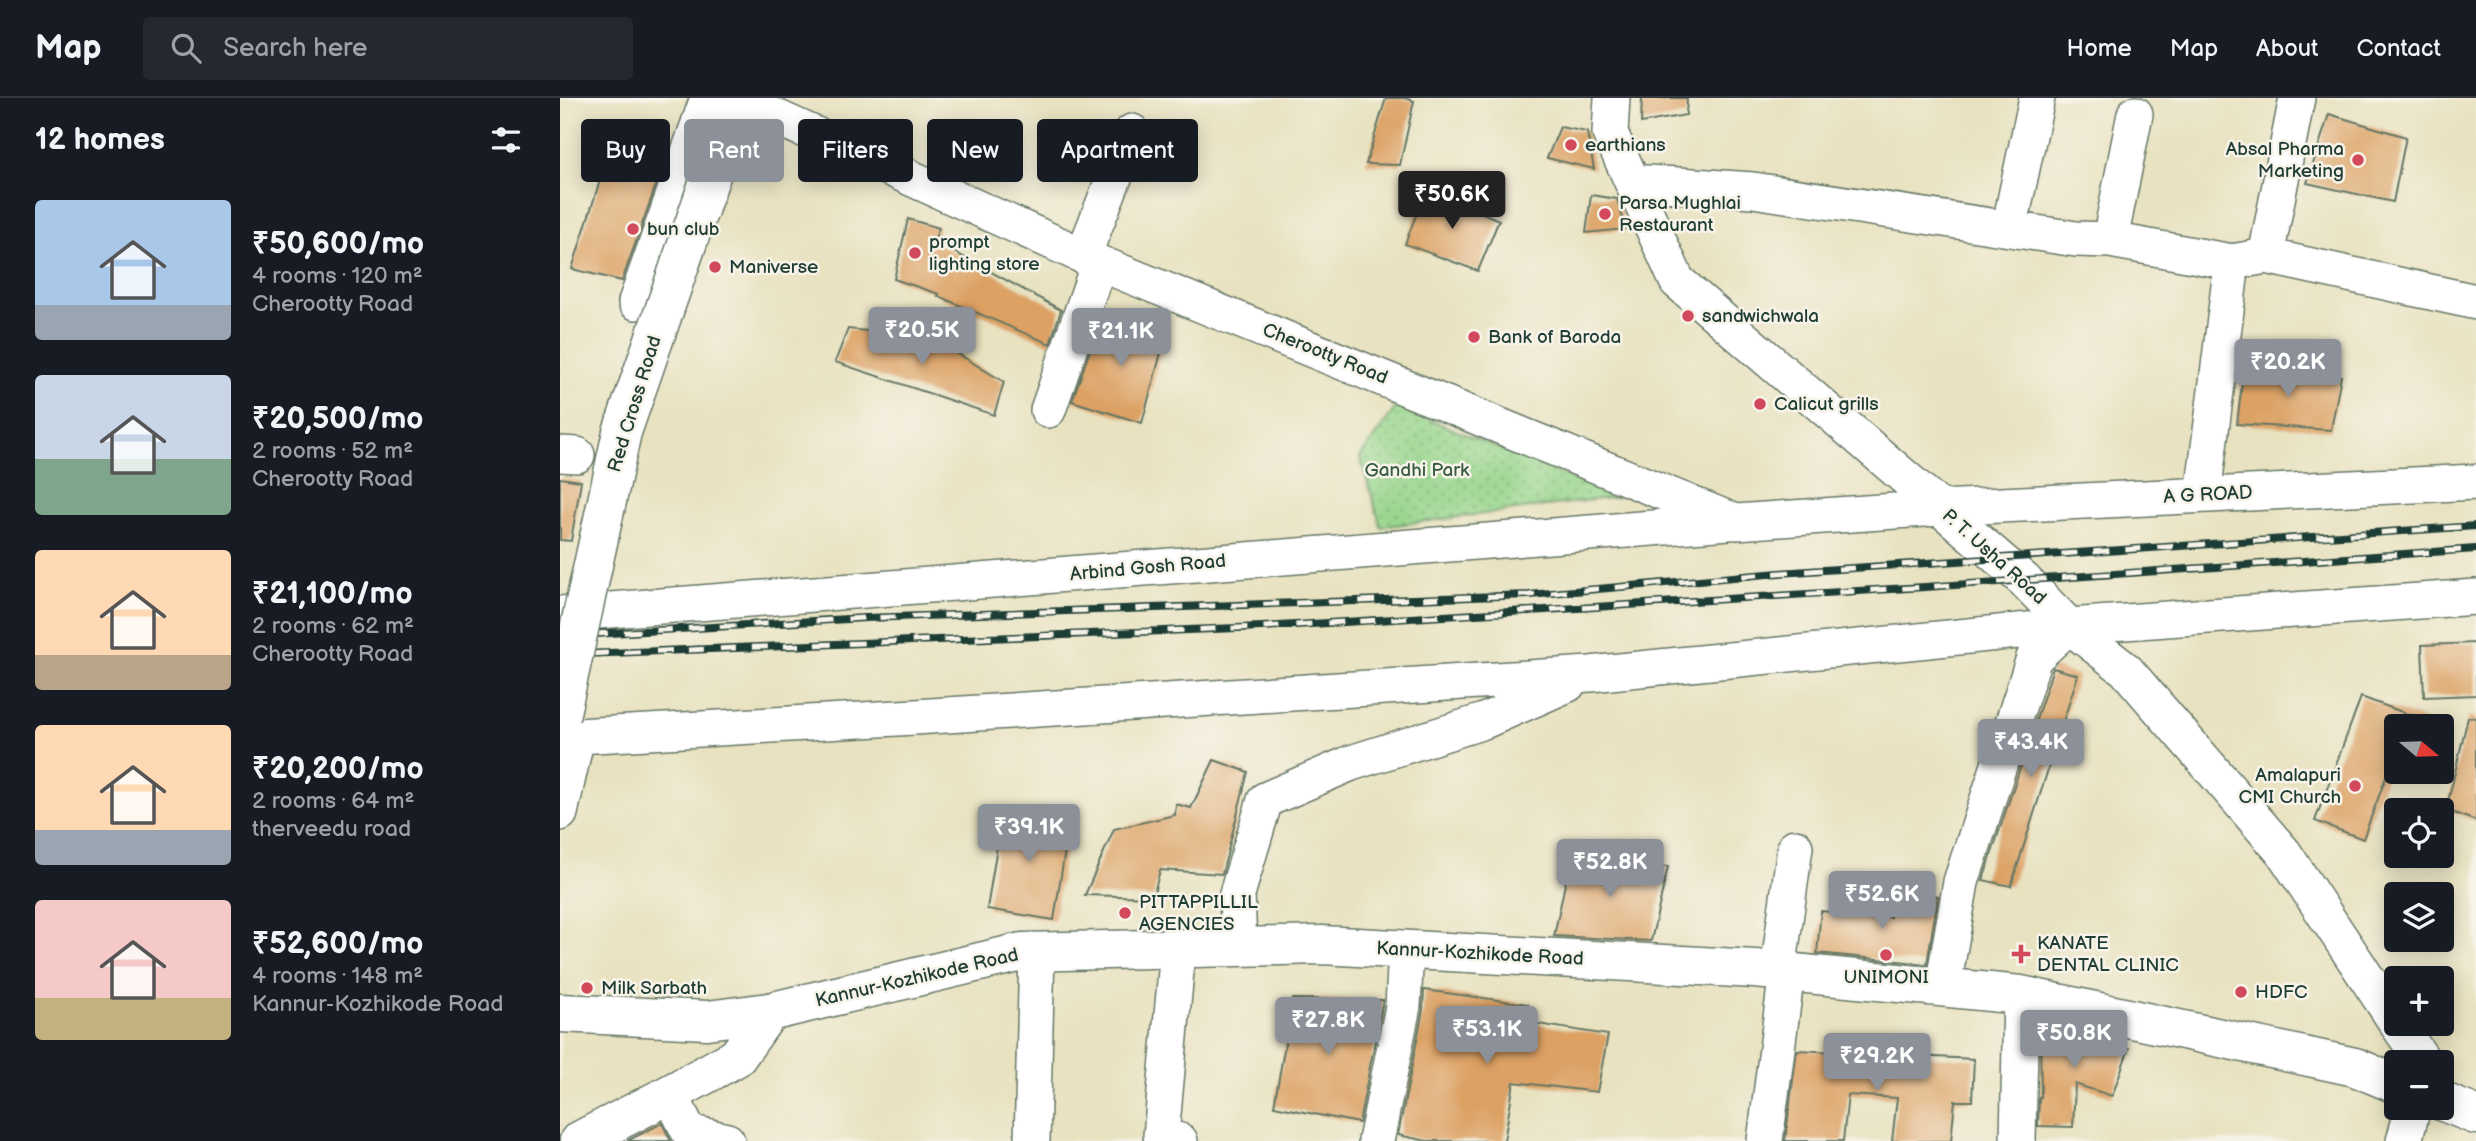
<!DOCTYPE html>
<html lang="en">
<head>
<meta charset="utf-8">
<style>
  :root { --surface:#171b24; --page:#242831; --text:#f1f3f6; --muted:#9ea1a6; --line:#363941; --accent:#8c9099 }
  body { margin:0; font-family:"Balsamiq Sans",sans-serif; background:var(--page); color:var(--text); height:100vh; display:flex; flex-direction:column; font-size:26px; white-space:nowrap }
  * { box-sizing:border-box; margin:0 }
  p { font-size:23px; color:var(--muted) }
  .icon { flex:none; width:38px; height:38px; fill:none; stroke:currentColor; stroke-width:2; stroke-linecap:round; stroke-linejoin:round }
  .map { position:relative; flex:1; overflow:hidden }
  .sheet { display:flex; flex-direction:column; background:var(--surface); width:560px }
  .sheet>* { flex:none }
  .hud { position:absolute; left:21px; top:21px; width:665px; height:63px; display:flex; gap:14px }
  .needle { width:46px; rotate:109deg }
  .fabs { position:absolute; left:1824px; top:616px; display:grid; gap:14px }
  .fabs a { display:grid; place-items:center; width:70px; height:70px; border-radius:7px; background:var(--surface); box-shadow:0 4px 18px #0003; font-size:35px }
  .price { position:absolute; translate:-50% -60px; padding:0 16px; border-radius:7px; background:var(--accent); color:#fff; font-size:23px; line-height:46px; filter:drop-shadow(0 2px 4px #0008) }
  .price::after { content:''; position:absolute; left:50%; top:42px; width:21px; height:16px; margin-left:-10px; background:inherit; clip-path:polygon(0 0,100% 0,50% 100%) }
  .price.on { background:#222; color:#fff }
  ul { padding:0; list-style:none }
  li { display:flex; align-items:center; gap:21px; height:175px; padding:0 35px }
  li span { display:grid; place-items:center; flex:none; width:196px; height:140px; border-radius:7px; color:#555 }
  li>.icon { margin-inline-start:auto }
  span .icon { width:84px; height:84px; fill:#fffc; stroke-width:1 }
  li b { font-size:30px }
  h2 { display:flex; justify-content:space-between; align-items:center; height:84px; padding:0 35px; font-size:30px }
  .pill { padding:0 24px; border-radius:7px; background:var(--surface); box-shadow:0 4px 18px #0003; font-size:24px; line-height:63px }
  .pill.on { background:var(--accent); color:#fff }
  header { display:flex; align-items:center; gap:42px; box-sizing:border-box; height:98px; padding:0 35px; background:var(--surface); border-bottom:2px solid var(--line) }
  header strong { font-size:33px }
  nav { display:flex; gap:38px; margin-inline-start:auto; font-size:24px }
  .search { width:490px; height:63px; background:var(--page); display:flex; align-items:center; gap:18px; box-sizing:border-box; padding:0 24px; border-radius:7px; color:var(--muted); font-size:26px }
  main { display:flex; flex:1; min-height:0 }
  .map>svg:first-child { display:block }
  .park { fill:url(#park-dots); stroke:#5a8960; stroke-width:2 }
  .building { fill:#dca164 }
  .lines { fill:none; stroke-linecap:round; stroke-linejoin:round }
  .minor-casing { stroke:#657765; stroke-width:38 }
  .major-casing { stroke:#657765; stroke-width:41 }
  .minor { stroke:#fff; stroke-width:35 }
  .major { stroke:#fff; stroke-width:38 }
  .rail-casing { stroke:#1f3d34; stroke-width:8 }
  .rail { stroke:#f7f3e8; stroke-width:5; stroke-dasharray:16; stroke-linecap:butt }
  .major-bridge-casing { stroke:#657765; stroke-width:41; stroke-linecap:butt }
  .major-bridge { stroke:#fff; stroke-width:38 }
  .poi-dot { fill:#d1495b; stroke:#f7f3e8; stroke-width:2.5 }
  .labels { text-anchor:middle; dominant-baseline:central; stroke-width:5; stroke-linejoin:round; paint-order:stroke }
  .poi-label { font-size:19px; fill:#1f3d34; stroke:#f7f3e8; text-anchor:start }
  .street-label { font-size:19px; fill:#1f3d34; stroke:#f7f3e8 }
  .park-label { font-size:19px; fill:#375b45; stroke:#f7f3e8 }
</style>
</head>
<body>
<header>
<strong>Map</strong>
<div class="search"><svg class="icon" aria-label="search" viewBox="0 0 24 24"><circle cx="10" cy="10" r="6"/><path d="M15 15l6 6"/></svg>Search here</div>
<nav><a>Home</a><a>Map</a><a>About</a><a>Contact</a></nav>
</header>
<main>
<section class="sheet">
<h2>12 homes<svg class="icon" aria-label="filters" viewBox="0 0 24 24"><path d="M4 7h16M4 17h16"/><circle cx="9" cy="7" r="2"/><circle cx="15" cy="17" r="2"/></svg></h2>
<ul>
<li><span style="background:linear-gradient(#a9c7e8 75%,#9aa5b1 0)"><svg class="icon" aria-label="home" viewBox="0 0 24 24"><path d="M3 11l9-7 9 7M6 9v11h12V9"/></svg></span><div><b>₹50,600/mo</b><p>4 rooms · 120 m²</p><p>Cherootty Road</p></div></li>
<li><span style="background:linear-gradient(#c9d6e8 60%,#7fa58c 0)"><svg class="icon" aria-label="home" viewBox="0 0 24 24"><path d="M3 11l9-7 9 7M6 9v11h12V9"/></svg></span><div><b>₹20,500/mo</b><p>2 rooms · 52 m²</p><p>Cherootty Road</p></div></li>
<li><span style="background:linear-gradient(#ffd9b3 75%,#b9a48a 0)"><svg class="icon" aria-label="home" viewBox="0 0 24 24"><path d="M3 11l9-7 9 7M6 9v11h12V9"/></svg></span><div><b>₹21,100/mo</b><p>2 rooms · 62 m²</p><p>Cherootty Road</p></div></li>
<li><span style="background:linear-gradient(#ffd9b3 75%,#9aa5b1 0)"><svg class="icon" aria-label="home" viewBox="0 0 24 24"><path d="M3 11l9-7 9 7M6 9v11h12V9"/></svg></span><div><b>₹20,200/mo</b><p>2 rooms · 64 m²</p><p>therveedu road</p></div></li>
<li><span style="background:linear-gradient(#f6c9c9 70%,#c2b280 0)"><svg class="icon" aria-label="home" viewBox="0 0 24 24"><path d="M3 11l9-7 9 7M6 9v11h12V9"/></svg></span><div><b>₹52,600/mo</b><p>4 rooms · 148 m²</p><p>Kannur-Kozhikode Road</p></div></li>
</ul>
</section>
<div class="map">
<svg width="1916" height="1043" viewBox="0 0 1916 1043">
  <defs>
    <pattern id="park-dots" width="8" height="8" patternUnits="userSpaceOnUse" patternTransform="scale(1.75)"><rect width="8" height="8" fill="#96d58b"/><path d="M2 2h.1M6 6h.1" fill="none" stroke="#7aae72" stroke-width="1.8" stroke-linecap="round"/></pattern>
  </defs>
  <rect width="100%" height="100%" fill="#f7f3e8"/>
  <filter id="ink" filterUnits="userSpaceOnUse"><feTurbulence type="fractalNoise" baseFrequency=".0143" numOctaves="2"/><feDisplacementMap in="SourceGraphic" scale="14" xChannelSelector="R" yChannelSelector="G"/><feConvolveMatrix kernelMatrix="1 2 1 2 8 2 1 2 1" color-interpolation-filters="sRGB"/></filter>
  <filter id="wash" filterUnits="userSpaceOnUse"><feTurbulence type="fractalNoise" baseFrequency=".00686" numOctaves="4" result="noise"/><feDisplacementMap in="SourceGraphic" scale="28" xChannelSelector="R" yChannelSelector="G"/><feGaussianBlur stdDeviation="1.57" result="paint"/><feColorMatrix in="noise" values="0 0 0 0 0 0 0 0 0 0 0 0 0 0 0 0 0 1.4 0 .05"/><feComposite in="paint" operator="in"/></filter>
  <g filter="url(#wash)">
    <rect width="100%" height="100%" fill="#e8e2c0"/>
    <!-- park -->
    <path class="park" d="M837,308L1057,399L821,429L800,359Z"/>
    <g id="blocks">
      <!-- building -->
      <path class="building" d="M826,0H844L854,3L840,67L806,66Z
        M1082,0H1127L1126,17L1081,25Z
        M1769,16L1846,39L1833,104L1747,85Z
        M1000,29L1027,34L1034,71L987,60Z
        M54,38L107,56L62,183L12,171Z
        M866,91L939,122L918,173L845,146Z
        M1031,97L1057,101L1066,131L1026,135Z
        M348,121L379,130L374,143L501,212L490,246L378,198L379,196L334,181Z
        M544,213L606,236L582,325L512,303Z
        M288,231L372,240L444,284L434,317L275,264Z
        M1684,269L1781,278L1771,332L1677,326Z
        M0,380L21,383L11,443L0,442Z
        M1916,545V597L1864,599L1862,547Z
        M1493,570L1518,577L1451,788L1423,782Z
        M1801,599L1875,626V628H1836V652L1803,741L1755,723Z
        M1908,619L1916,620V723L1886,712Z
        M654,662L688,674L662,776L600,772L593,799L525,797L554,731L615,717L616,706L631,710Z
        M443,711L510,721L494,822L427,811Z
        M1012,753L1108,769L1091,843L994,838Z
        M1333,794L1378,798L1367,866L1257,855L1261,813L1330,819Z
        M864,892L968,906L965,924L1048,937L1037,994L954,984L944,1043H867L838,1037L863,912Z
        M733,901L823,902L799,1025L714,1008Z
        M1483,924L1512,930L1569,950L1552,998L1515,986L1513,1029L1478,1028L1479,999H1481L1480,928Z
        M1237,952L1414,961L1412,1003H1395L1391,1043H1332L1337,1000L1288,997L1283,1043H1225Z
        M102,1025L111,1043H67Z"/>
    </g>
  </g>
  <g filter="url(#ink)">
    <use href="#blocks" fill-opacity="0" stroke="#657765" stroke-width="2"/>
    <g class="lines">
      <!-- minor casing -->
      <g class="minor-casing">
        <path id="minor" d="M174,0L539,165L1176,424L1379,410L1916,384
          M1052,0L1050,35L1117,183L1464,482L1509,528L1566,572L1724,755L1836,924
          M1073,84L1193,92L1516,141L1550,142L1672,164L1706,158L1916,204
          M1449,131L1477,0
          M1550,142L1575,16
          M523,158L572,34
          M1706,158L1737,0
          M76,204L148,0
          M488,312L539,165
          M0,356L17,357
          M1643,397L1672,164
          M0,516L1169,424
          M0,715L17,638L355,619L1030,576L1509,528L1916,499
          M679,849L677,796L705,702L791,665L924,623L1008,586
          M618,851L601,1038L620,1043
          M1218,873L1235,749
          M1383,889L1401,784L1474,560L1509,528
          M1837,926L1864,964
          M110,996L129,1034L167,1043
          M472,1043L477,854
          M816,1043L843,908L846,852
          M1205,1043L1227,874
          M1458,1043L1461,897
          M1844,1043L1853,1010"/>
      </g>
      <!-- major casing -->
      <g class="major-casing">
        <path id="major" d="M158,57L174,1L171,0
          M0,915L147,922L209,914L462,854L762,847L1195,871L1461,897L1795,969L1836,986
          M1881,1003L1916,1017
          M19,1043L110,996L177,959L209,914"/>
      </g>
      <!-- minor -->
      <use href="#minor" class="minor"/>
      <!-- major -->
      <use href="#major" class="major"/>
      <!-- rail casing -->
      <g class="rail-casing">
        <path id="rail" d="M0,538L305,520L969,497L1219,475L1916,428
          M0,557L702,529L1365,489L1916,451"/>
      </g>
      <!-- rail -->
      <use href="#rail" class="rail"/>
      <!-- major-bridge casing -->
      <g class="major-bridge-casing">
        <path id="major-bridge" d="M0,619L62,334L158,57"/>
      </g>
      <!-- major-bridge -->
      <use href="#major-bridge" class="major-bridge"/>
    </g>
  </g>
  <!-- markers -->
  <g class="poi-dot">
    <circle cx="1011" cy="47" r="7"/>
    <circle cx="1798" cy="62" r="7"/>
    <circle cx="1045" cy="116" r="7"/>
    <circle cx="73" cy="131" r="7"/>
    <circle cx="355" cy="155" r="7"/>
    <circle cx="155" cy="169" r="7"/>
    <circle cx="1128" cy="218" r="7"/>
    <circle cx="914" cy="239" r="7"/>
    <circle cx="1200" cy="306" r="7"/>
    <circle cx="1795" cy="688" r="7"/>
    <circle cx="565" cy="815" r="7"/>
    <path d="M1457.5 845.5h7v7h7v7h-7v7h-7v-7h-7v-7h7z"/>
    <circle cx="1326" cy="857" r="7"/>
    <circle cx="27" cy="890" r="7"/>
    <circle cx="1681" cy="894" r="7"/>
  </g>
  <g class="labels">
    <!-- poi labels -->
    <g class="poi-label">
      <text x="1025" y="47">earthians</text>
      <text x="1784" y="51" text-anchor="end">Absal Pharma<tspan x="1784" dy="22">Marketing</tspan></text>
      <text x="1059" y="105">Parsa Mughlai<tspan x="1059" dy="22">Restaurant</tspan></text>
      <text x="87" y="131">bun club</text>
      <text x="369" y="144">prompt<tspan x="369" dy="22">lighting store</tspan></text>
      <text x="169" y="169">Maniverse</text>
      <text x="1142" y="218">sandwichwala</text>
      <text x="928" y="239">Bank of Baroda</text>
      <text x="1214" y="306">Calicut grills</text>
      <text x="1781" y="677" text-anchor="end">Amalapuri<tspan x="1781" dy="22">CMI Church</tspan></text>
      <text x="579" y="804">PITTAPPILLIL<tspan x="579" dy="22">AGENCIES</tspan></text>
      <text x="1477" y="845">KANATE<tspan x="1477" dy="22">DENTAL CLINIC</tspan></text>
      <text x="1326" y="879" text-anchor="middle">UNIMONI</text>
      <text x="41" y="890">Milk Sarbath</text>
      <text x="1695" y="894">HDFC</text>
    </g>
    <!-- street labels -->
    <g class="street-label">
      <text transform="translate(765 256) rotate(22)">Cherootty Road</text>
      <text transform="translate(75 306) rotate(-73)">Red Cross Road</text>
      <text transform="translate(1648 397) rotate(-3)">A G ROAD</text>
      <text transform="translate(1434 459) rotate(42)">P. T. Usha Road</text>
      <text transform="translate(588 470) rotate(-5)">Arbind Gosh Road</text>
      <text transform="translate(920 856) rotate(3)">Kannur-Kozhikode Road</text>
      <text transform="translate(357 880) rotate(-13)">Kannur-Kozhikode Road</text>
    </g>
    <!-- park labels -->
    <g class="park-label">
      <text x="857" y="372">Gandhi Park</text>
    </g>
  </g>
</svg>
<div class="fabs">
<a><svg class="needle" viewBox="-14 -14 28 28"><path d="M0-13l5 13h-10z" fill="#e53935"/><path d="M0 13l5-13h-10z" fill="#9ea1a6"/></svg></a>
<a><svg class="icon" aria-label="locate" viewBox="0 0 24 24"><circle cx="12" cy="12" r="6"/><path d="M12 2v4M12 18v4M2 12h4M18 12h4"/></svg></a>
<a><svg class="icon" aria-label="layers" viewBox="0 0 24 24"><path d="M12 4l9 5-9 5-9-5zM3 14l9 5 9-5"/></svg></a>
<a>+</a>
<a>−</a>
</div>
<b class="price on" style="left:892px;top:133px">₹50.6K</b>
<b class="price" style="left:362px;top:269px">₹20.5K</b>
<b class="price" style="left:561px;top:270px">₹21.1K</b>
<b class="price" style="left:1728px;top:301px">₹20.2K</b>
<b class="price" style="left:1471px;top:681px">₹43.4K</b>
<b class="price" style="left:469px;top:766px">₹39.1K</b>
<b class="price" style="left:1050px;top:801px">₹52.8K</b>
<b class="price" style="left:1322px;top:833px">₹52.6K</b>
<b class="price" style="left:768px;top:959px">₹27.8K</b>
<b class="price" style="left:927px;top:968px">₹53.1K</b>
<b class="price" style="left:1514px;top:972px">₹50.8K</b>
<b class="price" style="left:1317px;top:995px">₹29.2K</b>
<div class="hud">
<a class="pill">Buy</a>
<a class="pill on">Rent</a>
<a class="pill">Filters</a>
<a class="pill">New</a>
<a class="pill">Apartment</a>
</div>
</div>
</main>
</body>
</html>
